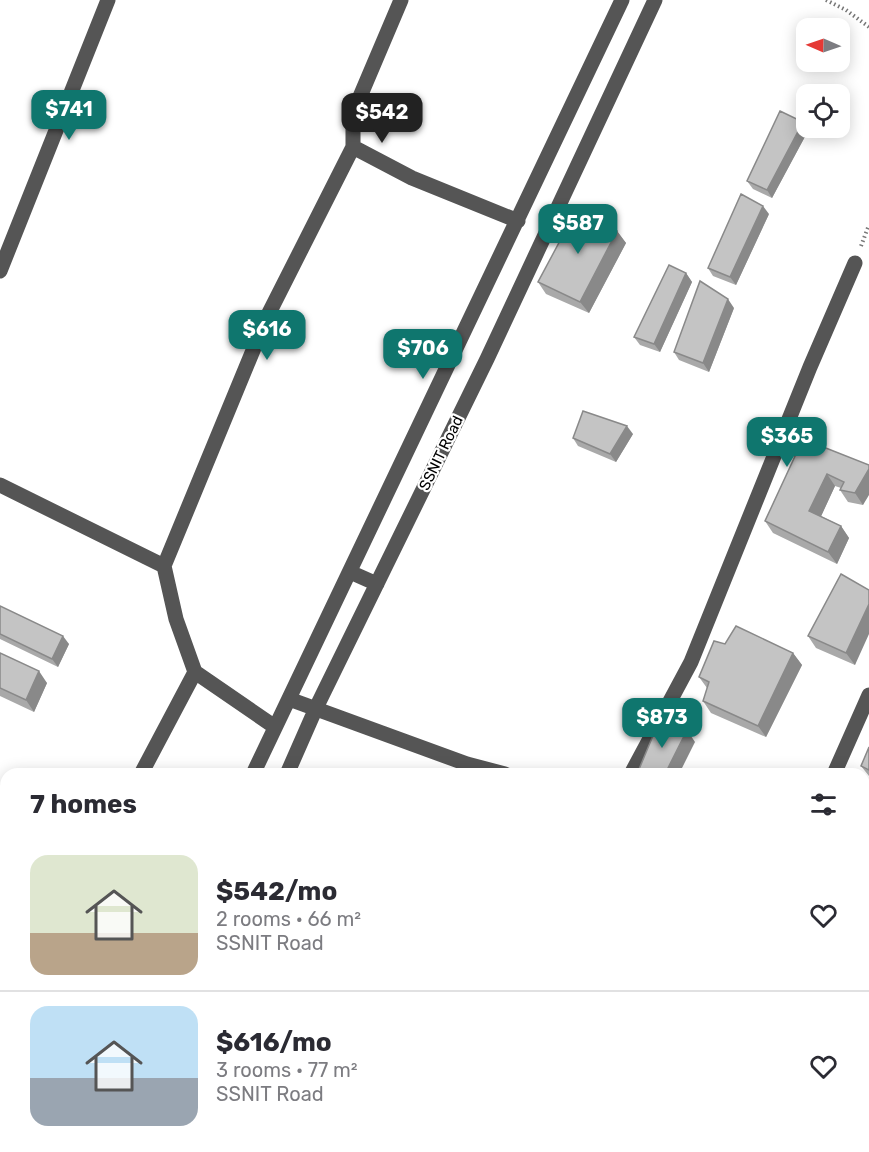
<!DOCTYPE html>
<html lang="en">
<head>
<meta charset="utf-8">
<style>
  :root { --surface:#fff; --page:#f2f2f3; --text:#2b2b33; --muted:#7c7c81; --line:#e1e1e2; --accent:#0f766e }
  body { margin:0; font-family:Rubik,sans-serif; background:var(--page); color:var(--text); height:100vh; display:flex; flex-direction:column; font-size:22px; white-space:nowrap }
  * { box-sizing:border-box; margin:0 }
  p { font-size:20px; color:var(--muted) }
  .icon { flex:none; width:33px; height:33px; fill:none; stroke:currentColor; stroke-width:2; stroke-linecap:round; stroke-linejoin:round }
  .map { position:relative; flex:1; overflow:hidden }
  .details { position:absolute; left:0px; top:768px; width:870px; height:384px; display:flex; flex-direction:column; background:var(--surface); border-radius:18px 18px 0 0; box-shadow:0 3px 15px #0003 }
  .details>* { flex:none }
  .needle { width:39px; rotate:272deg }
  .controls { position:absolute; left:796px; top:18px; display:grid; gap:12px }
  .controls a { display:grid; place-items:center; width:54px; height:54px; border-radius:12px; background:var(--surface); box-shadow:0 3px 15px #0003; font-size:30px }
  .price { position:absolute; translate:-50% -51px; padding:0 14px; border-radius:12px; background:var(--accent); color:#fff; font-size:20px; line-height:39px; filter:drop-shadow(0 2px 3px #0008) }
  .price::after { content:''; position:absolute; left:50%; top:36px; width:18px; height:14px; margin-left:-9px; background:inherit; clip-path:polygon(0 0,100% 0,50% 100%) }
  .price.on { background:#222; color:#fff }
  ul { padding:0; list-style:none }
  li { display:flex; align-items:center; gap:18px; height:150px; padding:0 30px }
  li+li { border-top:2px solid var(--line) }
  li span { display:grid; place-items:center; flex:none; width:168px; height:120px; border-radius:18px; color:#555 }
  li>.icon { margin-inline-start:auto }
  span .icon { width:72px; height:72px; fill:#fffc; stroke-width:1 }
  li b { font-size:26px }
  h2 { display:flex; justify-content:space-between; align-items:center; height:72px; padding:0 30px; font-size:26px }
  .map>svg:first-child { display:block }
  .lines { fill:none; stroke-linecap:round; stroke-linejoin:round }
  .path { stroke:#777; stroke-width:4; stroke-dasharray:1.5 3; stroke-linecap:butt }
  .minor { stroke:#555; stroke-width:15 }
  .wall { fill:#a9a9a9 }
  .shaded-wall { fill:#898989 }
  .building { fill:#c4c4c4; stroke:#898989; stroke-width:1.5 }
  .labels { text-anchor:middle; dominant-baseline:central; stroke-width:4.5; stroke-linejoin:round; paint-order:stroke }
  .street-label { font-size:15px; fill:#000; stroke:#fff }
</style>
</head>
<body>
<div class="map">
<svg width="869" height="1152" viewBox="0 0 869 1152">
  <rect width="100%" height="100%" fill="#fff"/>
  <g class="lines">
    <!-- path -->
    <path class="path" d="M826,0L846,10L869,27
      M861,246L869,225"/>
    <!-- minor -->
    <path class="minor" d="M401,0L359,99L353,123V147L412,178L518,221
      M0,271L108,0
      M0,485L164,566L176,619L195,672L275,727
      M164,566L266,319L353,147
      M350,572L377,584
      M289,699L467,764L505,774
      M141,774L195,672
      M253,774L622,0
      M287,774L316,708L487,359L655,0
      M631,774L691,662L810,367L855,263
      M834,774L869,695
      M864,910L869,912
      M0,918L6,922
      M82,1152L85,1146
      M114,1152L117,1146"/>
  </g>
  <!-- wall -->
  <path class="wall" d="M808,131L772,198L753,189L747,181Z
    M769,214L736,285L713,276L708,268Z
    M617,231L626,243L589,313L546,294L538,282Z
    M686,273L692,282L660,352L640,345L634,337Z
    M734,308L709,372L679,360L674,352Z
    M633,434L616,462L578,446L573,438Z
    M803,439L869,465L863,505L848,502L840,490L841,488L835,486L821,516L841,526L849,538L837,564L773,533L765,521Z
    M869,590L855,665L816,648L808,636Z
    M0,606L69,644L58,667L0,639Z
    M725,644L793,653L802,665L766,737L711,713L703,701L707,688L699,677Z
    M0,653L47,683L34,712L0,696Z
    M869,747V776L861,766Z
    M869,796V887L864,885V807Z
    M251,1146H291L288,1152L277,1147L281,1152H248Z"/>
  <!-- shaded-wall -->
  <path class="shaded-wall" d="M803,122L808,131L772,198L767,190Z
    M763,206L769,214L736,285L730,277Z
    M617,231L626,243L589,313L580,302Z
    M686,273L692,282L660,352L654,344Z
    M728,299L734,308L709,372L703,363Z
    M627,426L633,434L616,462L610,454Z
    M869,469V495L863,505L855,493Z
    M827,474L835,486L818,523L809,511Z
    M841,526L849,538L837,564L828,552Z
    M869,604V634L855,665L846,653Z
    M63,636L69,644L58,667L52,659Z
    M793,653L802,665L766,737L758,726Z
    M39,671L47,683L34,712L26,700Z
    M687,730L695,742L679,774L668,768Z
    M277,1146L281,1152H274Z
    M284,1146H291L288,1152Z
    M397,1146H404L406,1148L404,1152H394Z"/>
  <!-- building -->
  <path class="building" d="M780,111L803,122L767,190L747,181Z
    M741,194L763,206L730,277L708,268Z
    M578,207L617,231L580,302L538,282Z
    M669,265L686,273L654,344L634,337Z
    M700,281L728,299L703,363L674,352Z
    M583,411L627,426L610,454L573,438Z
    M803,439L869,465V469L855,493L840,490L844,482L827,474L809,511L841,526L828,552L765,521Z
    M841,574L869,590V604L846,653L808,636Z
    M0,606L63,636L52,659L0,634Z
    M736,626L793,653L758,726L703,701L709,682L699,677L714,641L725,644Z
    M0,653L39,671L26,700L0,688Z
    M660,719L687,730L668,768L684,774H637Z
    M869,747V770L861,766Z
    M869,796V879L864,877V807Z
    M251,1146H277L274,1152H248Z
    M366,1146H397L394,1152H363Z"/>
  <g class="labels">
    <!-- street labels -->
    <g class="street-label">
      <text transform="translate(441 453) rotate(-64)">SSNIT Road</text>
    </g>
  </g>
</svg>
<div class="controls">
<a><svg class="needle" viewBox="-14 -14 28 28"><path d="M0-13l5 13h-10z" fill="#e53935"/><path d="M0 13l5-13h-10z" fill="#7c7c81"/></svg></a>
<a><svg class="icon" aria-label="locate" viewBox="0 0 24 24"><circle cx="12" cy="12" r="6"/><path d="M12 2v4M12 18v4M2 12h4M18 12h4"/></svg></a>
</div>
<b class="price" style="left:69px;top:141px">$741</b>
<b class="price on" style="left:382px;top:144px">$542</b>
<b class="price" style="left:578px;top:255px">$587</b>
<b class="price" style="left:267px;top:361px">$616</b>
<b class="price" style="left:423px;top:380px">$706</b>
<b class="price" style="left:787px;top:468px">$365</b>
<b class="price" style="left:662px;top:749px">$873</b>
<section class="details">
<h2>7 homes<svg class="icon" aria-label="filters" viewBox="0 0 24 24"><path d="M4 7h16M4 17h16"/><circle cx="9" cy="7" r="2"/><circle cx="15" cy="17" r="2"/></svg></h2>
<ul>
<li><span style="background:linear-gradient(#dfe7d0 65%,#b9a48a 0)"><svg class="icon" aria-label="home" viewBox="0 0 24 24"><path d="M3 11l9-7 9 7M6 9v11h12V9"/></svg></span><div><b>$542/mo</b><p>2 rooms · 66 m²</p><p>SSNIT Road</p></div><svg class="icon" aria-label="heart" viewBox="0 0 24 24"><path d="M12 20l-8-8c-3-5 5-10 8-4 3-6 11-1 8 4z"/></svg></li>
<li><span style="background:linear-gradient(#bfe0f5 60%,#9aa5b1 0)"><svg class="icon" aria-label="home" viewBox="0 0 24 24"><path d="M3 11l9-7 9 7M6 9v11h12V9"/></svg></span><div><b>$616/mo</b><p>3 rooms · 77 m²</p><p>SSNIT Road</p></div><svg class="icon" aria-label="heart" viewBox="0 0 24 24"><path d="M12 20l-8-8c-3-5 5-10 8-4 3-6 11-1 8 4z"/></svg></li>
</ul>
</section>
</div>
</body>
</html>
